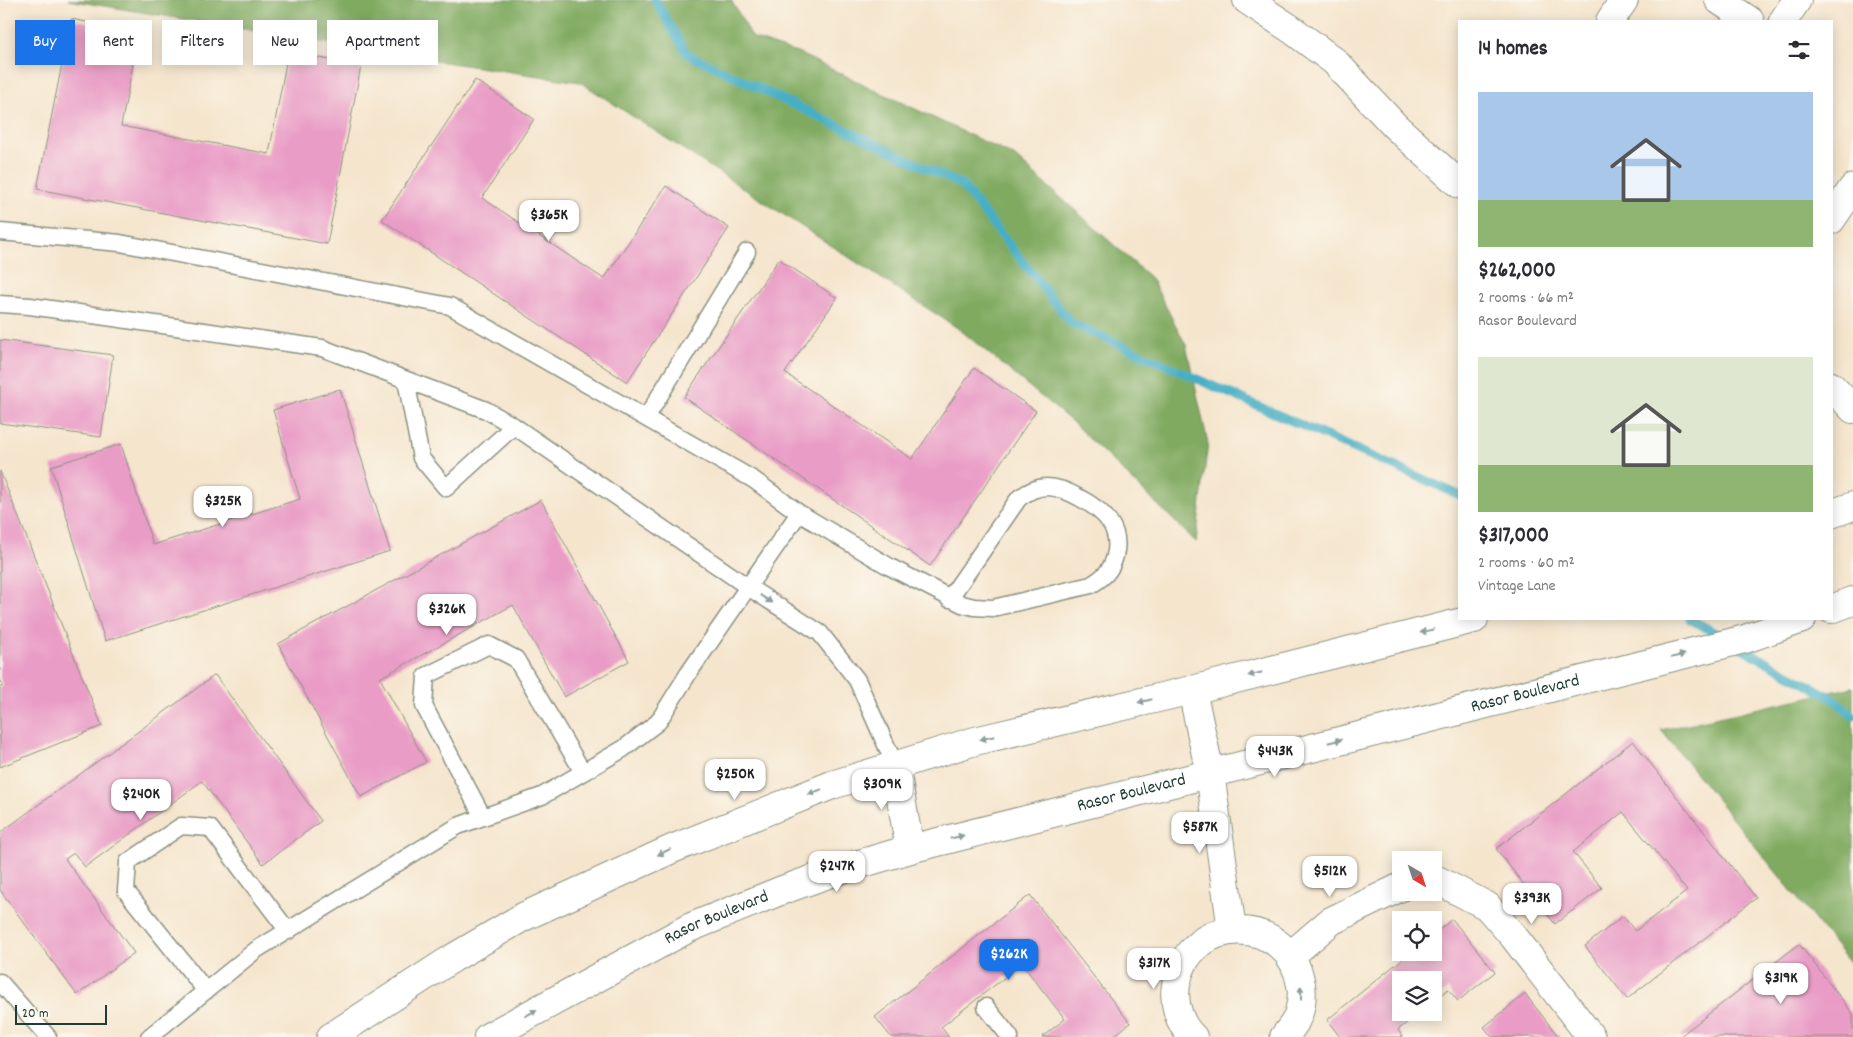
<!DOCTYPE html>
<html lang="en">
<head>
<meta charset="utf-8">
<style>
  :root { --surface:#fff; --page:#f2f2f3; --text:#2b2b33; --muted:#7c7c81; --accent:#1a73e8 }
  body { margin:0; font-family:Dekko,sans-serif; background:var(--page); color:var(--text); height:100vh; display:flex; flex-direction:column; font-size:19px; white-space:nowrap }
  * { box-sizing:border-box; margin:0 }
  p { font-size:16px; color:var(--muted) }
  .icon { flex:none; width:28px; height:28px; fill:none; stroke:currentColor; stroke-width:2; stroke-linecap:round; stroke-linejoin:round }
  .map { position:relative; flex:1; overflow:hidden }
  .panel { position:absolute; left:1458px; top:20px; width:375px; height:600px; display:flex; flex-direction:column; background:var(--surface); border-radius:0px; box-shadow:0 2px 12px #0003 }
  .panel>* { flex:none }
  .guide { position:absolute; left:15px; top:20px; width:475px; height:45px; display:flex; gap:10px }
  .needle { width:32px; rotate:141deg }
  .tools { position:absolute; left:1392px; top:851px; display:grid; gap:10px }
  .tools a { display:grid; place-items:center; width:50px; height:50px; border-radius:0px; background:var(--surface); box-shadow:0 2px 12px #0003; font-size:25px }
  .scale { position:absolute; left:15px; bottom:12px; width:92px; box-sizing:border-box; padding-left:5px; border:2px solid #1f3d34; border-top:0; font-size:14px; line-height:18px; white-space:nowrap; color:#1f3d34; -webkit-text-stroke:4px #fbf7ec; paint-order:stroke }
  .price { position:absolute; translate:-50% -42px; padding:0 11px; border-radius:10px; background:#fff; color:#222; font-size:16px; line-height:32px; filter:drop-shadow(0 1px 2px #0008) }
  .price::after { content:''; position:absolute; left:50%; top:30px; width:15px; height:11px; margin-left:-8px; background:inherit; clip-path:polygon(0 0,100% 0,50% 100%) }
  .price.selected { background:var(--accent); color:#fff }
  ul { padding:0; list-style:none }
  li { display:grid; align-content:center; gap:10px; height:265px; padding:0 20px }
  li span { display:grid; place-items:center; height:155px; border-radius:0px; color:#555 }
  li>.icon { margin-inline-start:auto }
  span .icon { width:90px; height:90px; fill:#fffc; stroke-width:1 }
  li b { font-size:21px }
  h2 { display:flex; justify-content:space-between; align-items:center; height:60px; padding:0 20px; font-size:21px }
  .chip { padding:0 18px; border-radius:0px; background:var(--surface); box-shadow:0 2px 12px #0003; font-size:18px; line-height:45px }
  .chip.selected { background:var(--accent); color:#fff }
  .map>svg:first-child { display:block }
  .forest { fill:#80aa60; stroke:#50744a }
  .lines { fill:none; stroke-linecap:round; stroke-linejoin:round }
  .stream { stroke:#46afc5; stroke-width:9 }
  .building { fill:#e99cc6 }
  .lane-casing { stroke:#8a9180; stroke-width:19 }
  .street-casing { stroke:#8a9180; stroke-width:30 }
  .secondary-casing { stroke:#8a9180; stroke-width:30 }
  .lane { stroke:#fff; stroke-width:16 }
  .street { stroke:#fff; stroke-width:28 }
  .secondary { stroke:#fff; stroke-width:28 }
  .oneway { fill:#8f9e9a }
  .labels { text-anchor:middle; dominant-baseline:central; stroke-width:4; stroke-linejoin:round; paint-order:stroke }
  .street-label { font-size:18px; fill:#1f3d34; stroke:#fbf7ec }
</style>
</head>
<body>
<div class="map">
<svg width="1853" height="1037" viewBox="0 0 1853 1037">
  <rect width="100%" height="100%" fill="#fbf7ec"/>
  <filter id="ink" filterUnits="userSpaceOnUse"><feTurbulence type="fractalNoise" baseFrequency=".02" numOctaves="2"/><feDisplacementMap in="SourceGraphic" scale="10" xChannelSelector="R" yChannelSelector="G"/><feConvolveMatrix kernelMatrix="1 2 1 2 8 2 1 2 1" color-interpolation-filters="sRGB"/></filter>
  <filter id="wash" filterUnits="userSpaceOnUse"><feTurbulence type="fractalNoise" baseFrequency=".0096" numOctaves="4" result="noise"/><feDisplacementMap in="SourceGraphic" scale="20" xChannelSelector="R" yChannelSelector="G"/><feGaussianBlur stdDeviation="1.12" result="paint"/><feColorMatrix in="noise" values="0 0 0 0 0 0 0 0 0 0 0 0 0 0 0 0 0 1.4 0 .05"/><feComposite in="paint" operator="in"/></filter>
  <g filter="url(#wash)">
    <rect width="100%" height="100%" fill="#f5e5cd"/>
    <!-- forest -->
    <path class="forest" d="M68,0H731L753,38L800,54L1014,156L1151,278L1186,345L1208,443L1196,542L1071,421L959,329L580,82L430,60Z
      M1853,687V967L1661,730Z"/>
    <g class="lines">
      <!-- stream -->
      <path class="stream" d="M655,0L687,54L962,185L1071,323L1459,495
        M1690,619L1725,638
        M1740,647L1834,699L1853,716"/>
    </g>
    <g id="blocks">
      <!-- building -->
      <path class="building" d="M71,19L139,32L121,126L269,154L288,52L361,66L327,244L37,189Z
        M475,80L534,119L482,198L604,279L666,186L729,228L627,382L382,220Z
        M779,259L837,298L785,373L912,459L974,368L1036,411L930,566L684,397Z
        M0,340L113,355L101,437L0,423Z
        M340,389L390,551L105,641L51,466L121,444L153,545L300,499L273,410Z
        M0,471L102,726L0,767V687L3,686L0,679Z
        M541,500L629,661L564,697L513,605L380,678L426,762L361,797L278,644Z
        M215,675L321,821L263,864L202,781L85,867L74,853L65,859L134,953L77,995L0,890V833Z
        M1633,741L1756,898L1627,999L1585,946L1623,916L1635,931L1687,891L1623,812L1573,852L1602,888L1555,924L1496,849Z
        M1030,895L1130,1023L1113,1037H1042L1065,1019L1022,964L941,1027L949,1037H891L875,1017Z
        M1452,919L1495,972L1458,1001L1448,989L1434,1001V980H1401V1012H1420L1398,1030L1403,1037H1340L1327,1020L1411,952H1434V934Z
        M1799,944L1853,1014V1037H1679Z
        M1525,994L1559,1037H1492L1484,1027Z"/>
    </g>
  </g>
  <g filter="url(#ink)">
    <use href="#blocks" fill-opacity="0" stroke="#8a9180" stroke-width="1"/>
    <g class="lines">
      <!-- lane casing -->
      <g class="lane-casing">
        <path id="lane" d="M0,232L120,243L450,306L754,480L799,513L890,567L962,604L974,607L993,608L1091,585C1104,577 1111,571 1115,556C1122,528 1104,511 1080,498C1071,493 1058,487 1047,487C1036,487 1028,492 1019,498L949,599
          M0,304L30,306L322,348L486,410L514,426L748,587L820,633L857,680L895,765
          M406,380L421,458L446,488L514,426
          M646,418L747,252
          M483,817L424,706L426,676L489,645L516,659L583,772
          M0,982L48,1037
          M206,991L126,891L128,862L181,826L210,828L288,931
          M986,1007L1010,1037
          M149,1037L256,950L458,826L542,796L623,749L658,722L688,674L799,513"/>
      </g>
      <!-- street casing -->
      <g class="street-casing">
        <path id="street" d="M1247,0L1291,29L1334,61L1395,126L1459,184
          M1719,0L1750,21
          M1610,21L1624,0
          M1783,21L1797,0
          M1831,220L1853,188
          M1831,386L1853,409
          M1192,690L1210,773L1232,930
          M1434,880H1437L1487,906L1514,937L1591,1037
          M1290,956L1331,921L1401,887
          M1193,1037C1179,1024 1173,1003 1176,985C1188,912 1290,913 1301,985C1303,996 1301,1011 1295,1022C1292,1027 1288,1032 1284,1037"/>
      </g>
      <!-- secondary casing -->
      <g class="secondary-casing">
        <g id="secondary">
          <path d="M1831,514L1853,506"/>
          <path d="M1831,609L1853,601"/>
          <path d="M895,765L910,849"/>
          <path d="M331,1037L453,958L523,917L672,849L832,785L975,741L1192,690L1474,619"/>
          <path id="s1" d="M488,1037L689,928L780,891L836,871L910,849L1745,639L1802,619"/>
        </g>
      </g>
      <!-- lane -->
      <use href="#lane" class="lane"/>
      <!-- street -->
      <use href="#street" class="street"/>
      <!-- secondary -->
      <use href="#secondary" class="secondary"/>
    </g>
    <!-- one-way arrows -->
    <defs><path id="oneway-solid" d="M-6-.8H1V-3.2L6.5 0L1 3.2V.8H-6Z" transform="scale(1.25)"/></defs>
    <g class="oneway">
      <use href="#oneway-solid" transform="translate(766 599) rotate(33)"/>
      <use href="#oneway-solid" transform="translate(1427 631) rotate(166)"/>
      <use href="#oneway-solid" transform="translate(1678 656) rotate(-14)"/>
      <use href="#oneway-solid" transform="translate(1255 674) rotate(166)"/>
      <use href="#oneway-solid" transform="translate(1145 701) rotate(167)"/>
      <use href="#oneway-solid" transform="translate(987 738) rotate(167)"/>
      <use href="#oneway-solid" transform="translate(1335 741) rotate(-14)"/>
      <use href="#oneway-solid" transform="translate(815 792) rotate(158)"/>
      <use href="#oneway-solid" transform="translate(957 837) rotate(-14)"/>
      <use href="#oneway-solid" transform="translate(664 852) rotate(155)"/>
      <use href="#oneway-solid" transform="translate(1301 993) rotate(-90)"/>
      <use href="#oneway-solid" transform="translate(531 1013) rotate(-29)"/>
    </g>
  </g>
  <g class="labels">
    <!-- street labels -->
    <g class="street-label">
      <text stroke="none"><textPath href="#s1" startOffset="1098">Rasor Boulevard</textPath></text>
      <text stroke="none"><textPath href="#s1" startOffset="692">Rasor Boulevard</textPath></text>
      <text stroke="none"><textPath href="#s1" startOffset="258">Rasor Boulevard</textPath></text>
    </g>
  </g>
</svg>
<div class="tools">
<a><svg class="needle" viewBox="-14 -14 28 28"><path d="M0-13l5 13h-10z" fill="#e53935"/><path d="M0 13l5-13h-10z" fill="#7c7c81"/></svg></a>
<a><svg class="icon" aria-label="locate" viewBox="0 0 24 24"><circle cx="12" cy="12" r="6"/><path d="M12 2v4M12 18v4M2 12h4M18 12h4"/></svg></a>
<a><svg class="icon" aria-label="layers" viewBox="0 0 24 24"><path d="M12 4l9 5-9 5-9-5zM3 14l9 5 9-5"/></svg></a>
</div>
<div class="scale">20 m</div>
<b class="price" style="left:549px;top:242px">$365K</b>
<b class="price" style="left:223px;top:528px">$325K</b>
<b class="price" style="left:447px;top:636px">$326K</b>
<b class="price" style="left:1275px;top:778px">$443K</b>
<b class="price" style="left:735px;top:801px">$250K</b>
<b class="price" style="left:882px;top:811px">$309K</b>
<b class="price" style="left:141px;top:821px">$240K</b>
<b class="price" style="left:1200px;top:854px">$587K</b>
<b class="price" style="left:837px;top:893px">$247K</b>
<b class="price" style="left:1330px;top:898px">$512K</b>
<b class="price" style="left:1532px;top:925px">$393K</b>
<b class="price selected" style="left:1009px;top:981px">$262K</b>
<b class="price" style="left:1154px;top:990px">$317K</b>
<b class="price" style="left:1781px;top:1005px">$319K</b>
<div class="guide">
<a class="chip selected">Buy</a>
<a class="chip">Rent</a>
<a class="chip">Filters</a>
<a class="chip">New</a>
<a class="chip">Apartment</a>
</div>
<section class="panel">
<h2>14 homes<svg class="icon" aria-label="filters" viewBox="0 0 24 24"><path d="M4 7h16M4 17h16"/><circle cx="9" cy="7" r="2"/><circle cx="15" cy="17" r="2"/></svg></h2>
<ul>
<li><span style="background:linear-gradient(#a9c7e8 70%,#8fb573 0)"><svg class="icon" aria-label="home" viewBox="0 0 24 24"><path d="M3 11l9-7 9 7M6 9v11h12V9"/></svg></span><div><b>$262,000</b><p>2 rooms · 66 m²</p><p>Rasor Boulevard</p></div></li>
<li><span style="background:linear-gradient(#dfe7d0 70%,#8fb573 0)"><svg class="icon" aria-label="home" viewBox="0 0 24 24"><path d="M3 11l9-7 9 7M6 9v11h12V9"/></svg></span><div><b>$317,000</b><p>2 rooms · 60 m²</p><p>Vintage Lane</p></div></li>
</ul>
</section>
</div>
</body>
</html>
